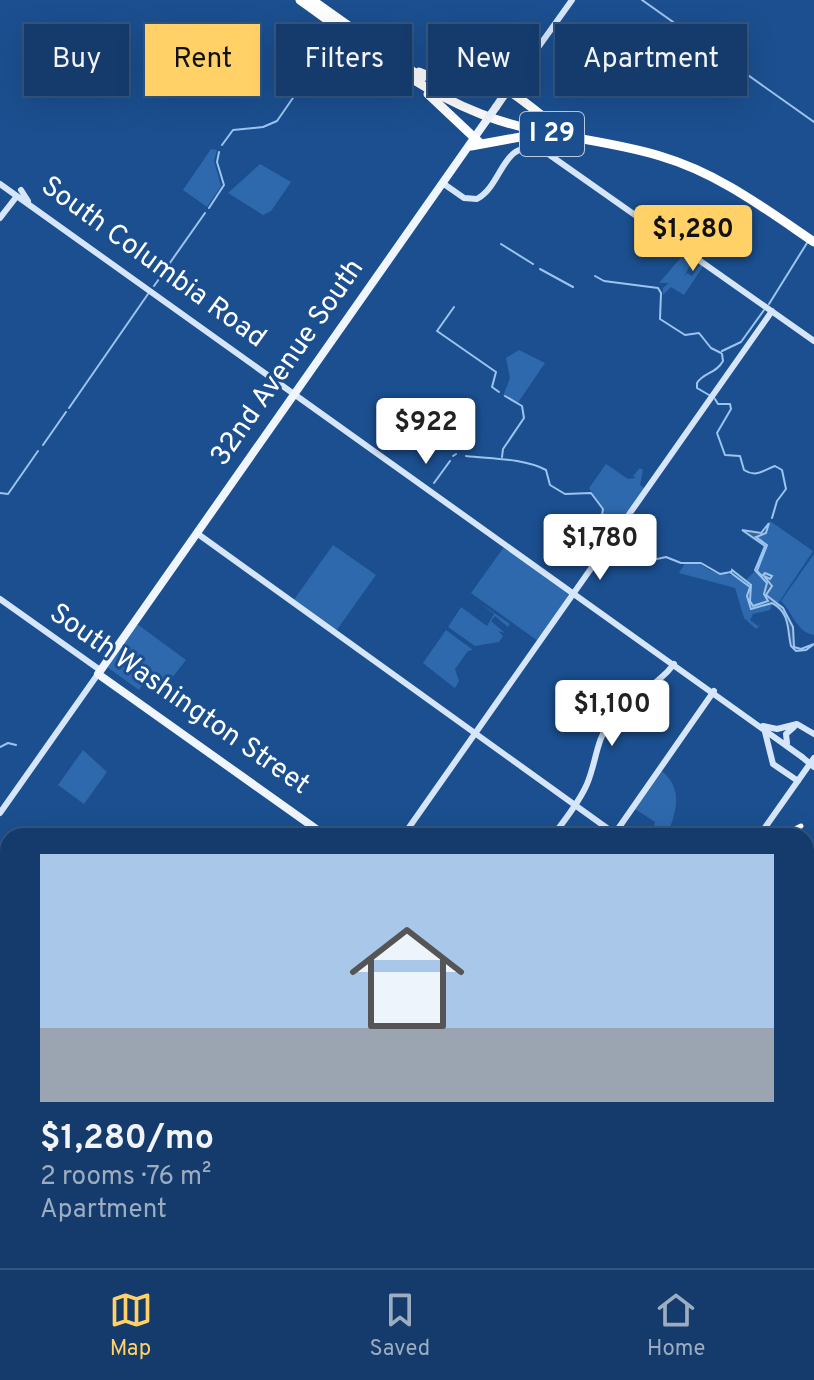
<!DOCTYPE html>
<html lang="en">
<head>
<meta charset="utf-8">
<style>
  :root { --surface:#143b6b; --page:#1d4271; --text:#f1f3f6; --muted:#9dadc1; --line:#33557e; --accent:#ffd166 }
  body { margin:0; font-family:Overpass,sans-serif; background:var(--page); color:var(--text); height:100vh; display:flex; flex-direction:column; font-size:30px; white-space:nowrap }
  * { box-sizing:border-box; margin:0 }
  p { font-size:26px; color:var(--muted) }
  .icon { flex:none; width:44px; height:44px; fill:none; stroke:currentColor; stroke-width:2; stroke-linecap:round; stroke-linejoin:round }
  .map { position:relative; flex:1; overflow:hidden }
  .sheet { position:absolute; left:0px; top:828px; width:814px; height:440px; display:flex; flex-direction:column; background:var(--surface); border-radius:24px 24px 0 0; box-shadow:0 8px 32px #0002,0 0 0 2px var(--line) }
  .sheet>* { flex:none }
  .top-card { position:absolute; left:24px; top:24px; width:766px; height:72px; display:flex; gap:16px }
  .price { position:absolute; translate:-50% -68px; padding:0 18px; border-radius:8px; background:#fff; color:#222; font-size:26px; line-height:52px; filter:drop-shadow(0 2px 4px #0008) }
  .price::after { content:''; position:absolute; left:50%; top:48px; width:24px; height:18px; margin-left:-12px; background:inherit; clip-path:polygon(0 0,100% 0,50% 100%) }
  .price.current { background:var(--accent); color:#111 }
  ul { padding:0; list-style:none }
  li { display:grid; align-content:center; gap:16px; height:424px; padding:0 40px }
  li+li { border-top:2px solid var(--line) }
  li span { display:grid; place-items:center; height:248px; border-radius:0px; color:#555 }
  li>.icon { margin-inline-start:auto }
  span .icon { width:144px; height:144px; fill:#fffc; stroke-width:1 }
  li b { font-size:34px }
  .tag { padding:0 28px; border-radius:0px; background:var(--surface); box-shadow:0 8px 32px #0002,0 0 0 2px var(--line); font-size:28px; line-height:72px }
  .tag.current { background:var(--accent); color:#111 }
  .tabs { display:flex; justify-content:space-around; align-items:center; height:112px; border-top:2px solid var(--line); background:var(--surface); font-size:22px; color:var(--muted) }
  .tabs a { display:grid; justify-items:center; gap:4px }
  .tabs .current { color:var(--accent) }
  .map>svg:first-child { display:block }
  .green { fill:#2e69ad }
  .water { fill:#3c6290; stroke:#9cc4f0; stroke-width:2 }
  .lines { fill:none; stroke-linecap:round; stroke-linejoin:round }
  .stream { stroke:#9cc4f0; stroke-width:2 }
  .secondary { stroke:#d6e6fa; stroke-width:6 }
  .primary { stroke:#f0f6ff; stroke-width:8 }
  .highway { stroke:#fff; stroke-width:9 }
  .rail-casing { stroke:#fff; stroke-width:5 }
  .rail { stroke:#1b4f8f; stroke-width:2; stroke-dasharray:6; stroke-linecap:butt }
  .secondary-bridge { stroke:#d6e6fa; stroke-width:6 }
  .primary-bridge { stroke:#f0f6ff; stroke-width:8 }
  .labels { text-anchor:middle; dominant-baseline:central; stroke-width:6; stroke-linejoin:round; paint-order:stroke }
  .shield { fill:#1b4f8f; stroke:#bbcadd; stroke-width:2 }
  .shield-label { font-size:26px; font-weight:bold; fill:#fff }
  .street-label { font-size:28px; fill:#fff; stroke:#1b4f8f }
</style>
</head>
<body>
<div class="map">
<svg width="814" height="1268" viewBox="0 0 814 1268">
  <rect width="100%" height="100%" fill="#1b4f8f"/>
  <!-- green -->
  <path class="green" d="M211,149L217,150L214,161L221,186L207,207L183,190Z
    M260,164L291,182L271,211L263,215L228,193Z
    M684,254L693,260L684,277L687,273L692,276L700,265L696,259L704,265L684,295L671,287L663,295V288L669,283H659Z
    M519,350L545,363L517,404L503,396L510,378L506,358Z
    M606,464L628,479L636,478L633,476L640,468L643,470L640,485L645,489L606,545L600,540L603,509L589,488Z
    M770,521L813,551L779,602H773L770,610L753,614L750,620L758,626L762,623L756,629L744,618L735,588L679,573L685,563C705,561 703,570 718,573C730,576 733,572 744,582L755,571L766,546L755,540V536L766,531Z
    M333,545L376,575L336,631L293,601Z
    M504,547L570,594L538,641L471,593Z
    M814,554V635C796,632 794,614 781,601Z
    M480,603L510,624L508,627L495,616L491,621L505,633L498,631L503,636L499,642L475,646L448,627L461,607L487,626L494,614Z
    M137,624L186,660L160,693L144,682L139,690L107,667Z
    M446,630L473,650L468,651L455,669L459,681L455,688L461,693L423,663Z
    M83,750L107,772L84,804L58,785Z
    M662,771C684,790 676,812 667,836H652L655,822L635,809Z
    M164,1260H382L393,1268H162Z"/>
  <!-- water -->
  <path class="water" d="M769,523L766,533L756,537L767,545L757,571L762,576L765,573L772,576L770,579L764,576L772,586L766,595L783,608L793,627L794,647L801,649L814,644L806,650L796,651L791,646C787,631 791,613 772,603L751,609L747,596L750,587L731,573L732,570L751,585L750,601L753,606L768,601L764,594L767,583L755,570L765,546L742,530L761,533Z"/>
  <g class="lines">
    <!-- stream -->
    <path class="stream" d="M642,0L814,122
      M222,145L233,130L263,127L277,121L333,40
      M209,208L224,185L217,162L219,152
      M501,244L533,264
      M167,267L205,213
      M540,269L573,287
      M595,276L604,281L658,288L661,293L660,319L685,335L699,333L711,348L721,353
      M154,286L164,272
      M769,304L807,243
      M454,307L437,331L496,372L492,387L499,392
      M722,351L741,342L764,310
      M709,395L697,388V383C704,372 716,374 723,361L722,354
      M715,399L718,404H730L731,409L717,433L725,455L740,456L744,470C756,478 764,470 775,466L782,470L786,489L777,501L772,518
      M69,408L148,294
      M43,445L66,412
      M453,456L456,454
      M466,456C491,459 523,458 546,470L550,485L565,494L591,493L603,509L599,532L603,545
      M502,457L503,449L524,418L522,406L505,396
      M434,483L450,461
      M0,493L8,494L38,451
      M609,549L639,563L666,557L681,563H701L720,574L731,572
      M0,747L8,743L16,745"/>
    <!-- secondary -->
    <path class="secondary" d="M507,91L572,0
      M0,184L802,757
      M444,184L464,198L477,199C505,183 501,136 544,151L814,341
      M21,190L28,201
      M0,218L17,196
      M198,534L618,836
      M0,599L100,670
      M763,726L777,729L797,724L814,734
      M765,732L773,764L798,781
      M787,743L786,734L794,727
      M0,813L98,674
      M403,836L772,311
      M553,836C565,819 579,803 587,784C596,763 596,741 610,721C628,697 656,688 674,664
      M613,836L714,691
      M759,836L814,758
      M0,918L8,924
      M806,1014L814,1002
      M482,1260L493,1268
      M637,1260V1268
      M711,1260L713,1268
      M518,1268L524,1260"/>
    <!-- primary -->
    <path class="primary" d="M496,107L507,91
      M326,836L98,674L486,121
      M806,1173L814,1179
      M806,1259L814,1257
      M772,1268L803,1260"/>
    <!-- highway -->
    <path class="highway" d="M300,0C358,41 414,88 481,114C539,137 601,138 660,156C718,173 764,208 814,242
      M312,0L422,78
      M419,72C447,85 479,76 500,86C525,98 541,120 568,131
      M428,94L480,143
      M471,146L537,134"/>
    <!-- rail casing -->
    <g class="rail-casing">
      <path id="rail" d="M781,836L801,826
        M806,858L814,847
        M621,1268L622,1260"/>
    </g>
    <!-- rail -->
    <use href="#rail" class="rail"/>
    <!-- secondary-bridge -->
    <path class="secondary-bridge" d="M802,757L814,767"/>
    <!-- primary-bridge -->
    <path class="primary-bridge" d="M486,121L496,107"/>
  </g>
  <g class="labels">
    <!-- shield labels -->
    <rect class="shield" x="520" y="112" width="64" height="44" rx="6"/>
    <g class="shield-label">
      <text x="552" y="134">I 29</text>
    </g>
    <!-- street labels -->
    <g class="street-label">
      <text transform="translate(153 263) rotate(36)">South Columbia Road</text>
      <text transform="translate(288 363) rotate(-55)">32nd Avenue South</text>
      <text transform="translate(179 700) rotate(35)">South Washington Street</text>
    </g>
  </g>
</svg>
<b class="price current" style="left:693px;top:273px">$1,280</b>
<b class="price" style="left:426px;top:466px">$922</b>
<b class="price" style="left:600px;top:582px">$1,780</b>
<b class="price" style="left:612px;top:748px">$1,100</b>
<div class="top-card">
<a class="tag">Buy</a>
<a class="tag current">Rent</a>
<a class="tag">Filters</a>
<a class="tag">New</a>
<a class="tag">Apartment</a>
</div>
<section class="sheet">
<ul>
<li><span style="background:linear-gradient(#a9c7e8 70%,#9aa5b1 0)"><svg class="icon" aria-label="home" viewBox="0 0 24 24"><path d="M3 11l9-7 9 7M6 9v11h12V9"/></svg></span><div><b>$1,280/mo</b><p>2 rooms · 76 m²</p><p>Apartment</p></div></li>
</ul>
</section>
</div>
<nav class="tabs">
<a class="current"><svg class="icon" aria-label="map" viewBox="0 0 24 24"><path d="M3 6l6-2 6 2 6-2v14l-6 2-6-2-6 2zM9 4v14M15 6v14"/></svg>Map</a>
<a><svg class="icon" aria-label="saved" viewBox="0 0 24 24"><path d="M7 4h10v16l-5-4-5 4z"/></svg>Saved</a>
<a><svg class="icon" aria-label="home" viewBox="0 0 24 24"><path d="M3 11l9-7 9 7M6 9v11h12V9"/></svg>Home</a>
</nav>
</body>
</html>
